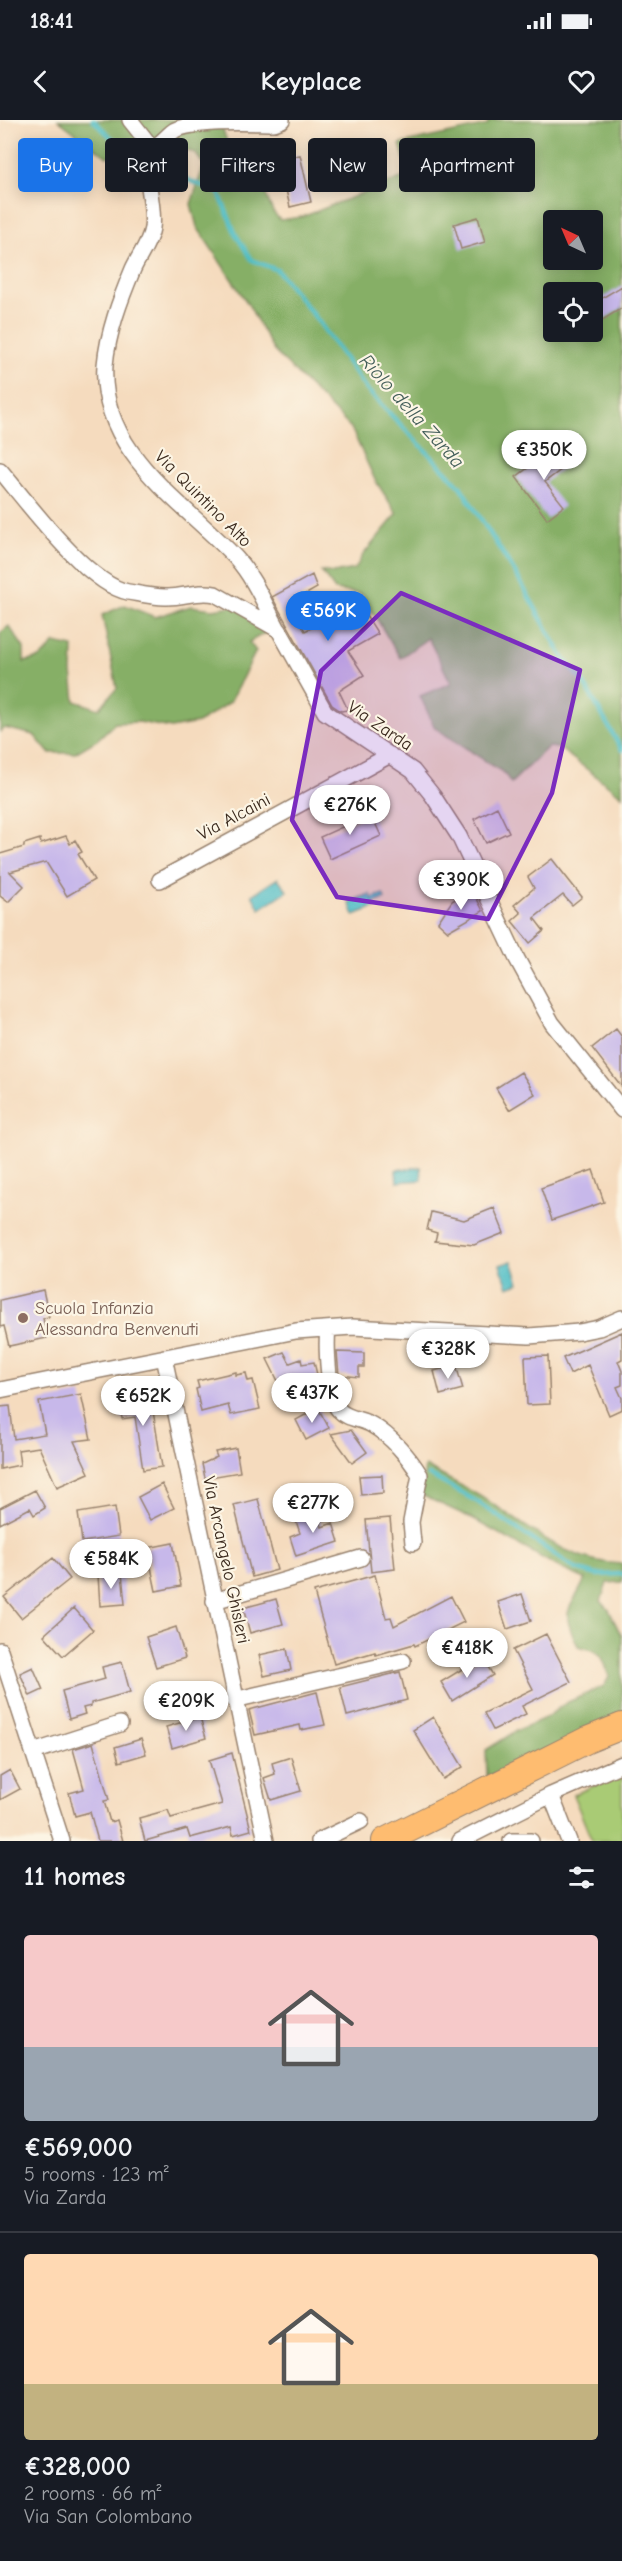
<!DOCTYPE html>
<html lang="en">
<head>
<meta charset="utf-8">
<style>
  :root { --surface:#171b24; --page:#242831; --text:#f1f3f6; --muted:#9ea1a6; --line:#363941; --accent:#1a73e8 }
  body { margin:0; font-family:"Comic Neue",sans-serif; background:var(--page); color:var(--text); height:100vh; display:flex; flex-direction:column; font-size:22px; white-space:nowrap }
  * { box-sizing:border-box; margin:0 }
  p { font-size:20px; color:var(--muted) }
  .icon { flex:none; width:33px; height:33px; fill:none; stroke:currentColor; stroke-width:2; stroke-linecap:round; stroke-linejoin:round }
  .map { position:relative; height:1721px; overflow:hidden }
  .drawer { display:flex; flex-direction:column; background:var(--surface); flex:1 }
  .drawer>* { flex:none }
  .top-card { position:absolute; left:18px; top:18px; width:586px; height:54px; display:flex; gap:12px }
  .needle { width:39px; rotate:316deg }
  .fabs { position:absolute; left:543px; top:90px; display:grid; gap:12px }
  .fabs a { display:grid; place-items:center; width:60px; height:60px; border-radius:6px; background:var(--surface); box-shadow:0 3px 15px #0003; font-size:30px }
  .price { position:absolute; translate:-50% -51px; padding:0 14px; border-radius:21px; background:#fff; color:#222; font-size:20px; line-height:39px; filter:drop-shadow(0 2px 3px #0008) }
  .price::after { content:''; position:absolute; left:50%; top:36px; width:18px; height:14px; margin-left:-9px; background:inherit; clip-path:polygon(0 0,100% 0,50% 100%) }
  .price.on { background:var(--accent); color:#fff }
  ul { padding:0; list-style:none }
  li { display:grid; align-content:center; gap:12px; height:318px; padding:0 24px }
  li+li { border-top:2px solid var(--line) }
  li span { display:grid; place-items:center; height:186px; border-radius:6px; color:#555 }
  li>.icon { margin-inline-start:auto }
  span .icon { width:108px; height:108px; fill:#fffc; stroke-width:1 }
  li b { font-size:26px }
  h2 { display:flex; justify-content:space-between; align-items:center; height:72px; padding:0 24px; font-size:26px }
  .tag { padding:0 21px; border-radius:6px; background:var(--surface); box-shadow:0 3px 15px #0003; font-size:21px; line-height:54px }
  .tag.on { background:var(--accent); color:#fff }
  .status { display:flex; justify-content:space-between; align-items:center; height:42px; padding:0 30px; background:var(--surface); direction:ltr }
  .status svg { height:16px; fill:currentColor }
  header { display:flex; justify-content:space-between; align-items:center; height:78px; padding:0 24px; background:var(--surface); font-size:27px; font-weight:600 }
  .map>svg:first-child { display:block }
  .green { fill:#a9cb74; stroke:#727a49; stroke-width:1.5 }
  .forest { fill:#86af66; stroke:#606c42; stroke-width:1.5; fill-rule:evenodd }
  .water { fill:#4ebdc6; stroke:#447472; stroke-width:1.5 }
  .lines { fill:none; stroke-linecap:round; stroke-linejoin:round }
  .stream { stroke:#4ebdc6; stroke-width:4.5 }
  .building { fill:#c7b8ea }
  .minor-casing { stroke:#98826e; stroke-width:18 }
  .trunk-casing { stroke:#98826e; stroke-width:28 }
  .minor { stroke:#fff; stroke-width:15 }
  .trunk { stroke:#febc70; stroke-width:26 }
  .marked { fill:#7b2cbf; fill-opacity:0.2; stroke:#7b2cbf; stroke-width:4.5; stroke-linejoin:round }
  .education-dot { fill:#8d6e63; stroke:#fcf5e5; stroke-width:2 }
  .labels { text-anchor:middle; dominant-baseline:central; stroke-width:4.5; stroke-linejoin:round; paint-order:stroke }
  .street-label { font-size:18px; fill:#3b2a1e; stroke:#fcf5e5 }
  .education-label { font-size:18px; fill:#785e54; stroke:#fcf5e5; text-anchor:start }
  .water-label { font-size:20px; font-style:italic; fill:#425d59; stroke:#fcf5e5 }
</style>
</head>
<body>
<div class="status"><b>18:41</b><svg viewBox="0 0 49 12"><path d="M0 12V9h3v3zM5 12V6h3v6zM10 12V3h3v9zM15 12V0h3v12zM26 1h20v11H26zM47 4h2v5h-2z"/></svg></div>
<header><svg class="icon" aria-label="back" viewBox="0 0 24 24"><path d="M15 5l-7 7 7 7"/></svg>Keyplace<svg class="icon" aria-label="heart" viewBox="0 0 24 24"><path d="M12 20l-8-8c-3-5 5-10 8-4 3-6 11-1 8 4z"/></svg></header>
<div class="map">
<svg width="622" height="1721" viewBox="0 0 622 1721">
  <rect width="100%" height="100%" fill="#fcf5e5"/>
  <filter id="ink" filterUnits="userSpaceOnUse"><feTurbulence type="fractalNoise" baseFrequency=".0167" numOctaves="2"/><feDisplacementMap in="SourceGraphic" scale="12" xChannelSelector="R" yChannelSelector="G"/><feConvolveMatrix kernelMatrix="1 2 1 2 8 2 1 2 1" color-interpolation-filters="sRGB"/></filter>
  <filter id="wash" filterUnits="userSpaceOnUse"><feTurbulence type="fractalNoise" baseFrequency=".008" numOctaves="4" result="noise"/><feDisplacementMap in="SourceGraphic" scale="24" xChannelSelector="R" yChannelSelector="G"/><feGaussianBlur stdDeviation="1.35" result="paint"/><feColorMatrix in="noise" values="0 0 0 0 0 0 0 0 0 0 0 0 0 0 0 0 0 1.4 0 .05"/><feComposite in="paint" operator="in"/></filter>
  <g filter="url(#wash)">
    <rect width="100%" height="100%" fill="#f5dbbe"/>
    <!-- green -->
    <path class="green" d="M622,1653V1721H592L573,1675Z"/>
    <!-- forest -->
    <path class="forest" d="M58,0H224L223,10L234,42L262,65L273,92L280,100L302,97L409,55L400,24L488,5V0H622V676L559,628L548,627L511,663L504,653L435,608L420,576L451,563L428,518L400,538L362,474L335,470L321,451L333,453L355,449L363,435L397,394L375,360L351,308L274,231L248,184L197,107L191,84L204,45L195,33L145,19L107,37ZM554,100H592V140H554ZM554,172H592V212H554Z
      M244,484L265,513L249,522L256,531L230,582L198,603L171,608L139,602L115,603L97,620L75,633H49L34,615L5,608L0,612V513L9,506L24,528V542L40,538L55,523L73,527L72,552L75,581L99,589L117,568L102,495L125,485L155,497L191,486L213,489Z
      M425,1346C447,1359 472,1370 494,1385C536,1412 569,1442 622,1444V1462L607,1463L601,1481L609,1490L622,1517V1600L487,1657L486,1630L516,1611L545,1598L566,1583L604,1566L609,1557C603,1534 601,1531 578,1526C558,1488 571,1491 585,1459L562,1449L467,1396L421,1375Z"/>
    <!-- water -->
    <path class="water" d="M278,758L287,771L260,789L252,775Z
      M370,774L372,778L383,774L385,779L374,783L375,787L354,795L349,782Z
      M421,1047L422,1060L397,1062L396,1050Z
      M512,1141L519,1163L508,1167L500,1145Z"/>
    <g class="lines">
      <!-- stream -->
      <path class="stream" d="M93,0L139,44
        M160,48L219,73L236,115L252,140L277,150L316,198L367,270L460,366L517,456L564,539L582,560L622,630
        M429,1355L476,1381L576,1449L597,1455L622,1454"/>
    </g>
    <g id="blocks">
      <!-- building -->
      <path class="building" d="M300,35L311,82L290,87L279,40Z
        M478,97L485,122L461,129L454,104Z
        M622,166V188L601,201L592,184Z
        M557,326L570,343L545,362L564,386L547,399L516,357Z
        M312,455L317,468L289,484L305,511L348,489L354,497L363,490L378,514L348,531L364,555L339,571L348,590L341,591L332,585L272,477Z
        M497,687L509,712L486,723L474,699Z
        M371,694L381,716L330,739L320,717Z
        M66,716L70,724L75,720L82,732L78,734L94,760L67,776L46,742L10,752L24,766L8,782L0,776V734L24,727V724L40,719L41,724Z
        M552,739L582,777L572,785L563,775L534,798L544,811L530,823L512,801L521,793L514,785L534,768L528,757Z
        M472,769L483,791L448,811L438,802L452,781Z
        M616,909L622,917V967L592,928Z
        M521,952L535,974L509,990L496,968Z
        M593,1050L604,1082L552,1100L541,1068Z
        M494,1088L504,1113L474,1125L435,1121L437,1113L427,1110L431,1092L464,1100Z
        M43,1170L49,1197L43,1198L47,1218L9,1226L4,1206L0,1207V1180Z
        M622,1212V1239L618,1241L622,1251V1265L617,1267L622,1278V1289L609,1295L588,1245L570,1254L563,1238Z
        M284,1232L290,1243L301,1239L302,1244L314,1242L320,1267L304,1271L302,1267L293,1268L288,1258L278,1261L267,1239Z
        M337,1232L364,1233V1247H359V1257L339,1255Z
        M548,1236L550,1284L527,1285L525,1237Z
        M456,1245L463,1269L440,1275L434,1251Z
        M236,1252V1255L246,1253L248,1261L253,1260L260,1289L231,1295L228,1285L201,1292L196,1269L199,1268L197,1261Z
        M150,1272L162,1347L143,1350L135,1297L122,1299L118,1277Z
        M81,1274L91,1319L74,1321L89,1353L57,1367L39,1327L18,1330L20,1345L0,1349V1287L10,1286L14,1319L45,1314L39,1282Z
        M318,1288L329,1308L306,1320L296,1300Z
        M351,1310L367,1332L352,1343L331,1314Z
        M236,1328L240,1352L205,1358L202,1344L217,1337L215,1332Z
        M382,1355L383,1373L361,1375L359,1356Z
        M162,1364L174,1388L150,1400L138,1377Z
        M35,1370L45,1388L34,1395L30,1388L0,1404V1388Z
        M258,1379L277,1450L252,1457L234,1385Z
        M115,1387L119,1416L82,1422L78,1393Z
        M317,1390L322,1407L333,1403L339,1422L296,1436L290,1417L300,1413L295,1398Z
        M390,1398L395,1449L371,1452L366,1400Z
        M173,1423L181,1466L156,1471L147,1428Z
        M53,1438L70,1459L21,1498L4,1477Z
        M122,1453L125,1484L100,1486L98,1455Z
        M375,1455L386,1498L391,1497L394,1506L451,1476L464,1502L415,1526L414,1524L376,1535L375,1532L334,1544L314,1472Z
        M522,1474L531,1501L507,1509L498,1482Z
        M276,1479L283,1504L250,1513L243,1488Z
        M74,1488L93,1510L63,1536L44,1515Z
        M176,1507L185,1538L156,1547L146,1517Z
        M546,1514L571,1562L522,1586L526,1594L493,1610L484,1593L533,1569L513,1530Z
        M287,1529L291,1550L264,1556L259,1535Z
        M482,1537L493,1555L452,1581L441,1562Z
        M122,1542L130,1572L91,1583V1586L83,1588L85,1594L69,1599L62,1571L105,1559L102,1547Z
        M33,1547L43,1570L30,1576L20,1553Z
        M400,1552L407,1580L347,1596L340,1567Z
        M317,1572L325,1605L301,1610L300,1605L255,1615L249,1590Z
        M200,1597L206,1618L172,1628L166,1607Z
        M433,1597L463,1647L443,1659L413,1610Z
        M141,1619L146,1634L119,1642L115,1627Z
        M93,1623L109,1680L104,1681L110,1702L117,1700L123,1721H98L90,1692L75,1696L69,1673L84,1669L73,1629Z
        M232,1633L251,1710L233,1715L231,1707L190,1718L187,1709L145,1721L139,1698L168,1690L171,1698L222,1684L209,1640Z
        M291,1637L301,1671L271,1680L264,1658L275,1654L272,1643Z
        M10,1650L20,1669L0,1680V1656Z"/>
    </g>
  </g>
  <g filter="url(#ink)">
    <use href="#blocks" fill-opacity="0" stroke="#98826e" stroke-width="1.5"/>
    <g class="lines">
      <!-- minor casing -->
      <g class="minor-casing">
        <path id="minor" d="M130,0L153,29
          M0,350C27,382 88,465 128,472C140,474 153,477 165,477C182,478 198,470 215,474L279,510L325,592L413,651L433,676L459,716L517,839L552,903L622,990
          M278,509C265,485 254,458 236,438C184,382 99,333 105,245C108,212 120,180 133,149C139,136 150,122 152,108C155,86 146,66 148,45C149,34 154,28 161,22C166,18 170,13 175,10C197,0 249,3 274,3L282,0
          M160,760L390,635
          M328,1209C326,1224 328,1280 339,1290C347,1299 362,1299 372,1305C391,1316 409,1337 420,1355L411,1402L413,1423
          M164,1237L266,1721
          M0,1270L296,1211L352,1207L529,1216L579,1212L599,1208L622,1198
          M214,1481L361,1438
          M0,1530L62,1721
          M234,1580L403,1541
          M33,1632L120,1604
          M551,1675L569,1721
          M319,1721L361,1701
          M460,1721L551,1675L622,1644
          M511,1721H531"/>
      </g>
      <!-- trunk casing -->
      <g class="trunk-casing">
        <path id="trunk" d="M385,1721L587,1620L622,1606"/>
      </g>
      <!-- minor -->
      <use href="#minor" class="minor"/>
      <!-- trunk -->
      <use href="#trunk" class="trunk"/>
    </g>
  </g>
  <!-- marked area -->
  <path class="marked" d="M401,473L580,550L552,673L488,799L337,777L292,700L321,551Z"/>
  <!-- markers -->
  <circle class="education-dot" cx="23" cy="1198" r="6"/>
  <g class="labels">
    <!-- street labels -->
    <g class="street-label">
      <text transform="translate(203 379) rotate(45)">Via Quintino Alto</text>
      <text transform="translate(380 606) rotate(34)">Via Zarda</text>
      <text transform="translate(234 697) rotate(-28)">Via Alcaini</text>
      <text transform="translate(226 1440) rotate(78)">Via Arcangelo Ghisleri</text>
    </g>
    <!-- education labels -->
    <g class="education-label">
      <text x="35" y="1188">Scuola Infanzia<tspan x="35" dy="21">Alessandra Benvenuti</tspan></text>
    </g>
    <!-- water labels -->
    <g class="water-label">
      <text transform="translate(412 291) rotate(48)">Riolo della Zarda</text>
    </g>
  </g>
</svg>
<div class="fabs">
<a><svg class="needle" viewBox="-14 -14 28 28"><path d="M0-13l5 13h-10z" fill="#e53935"/><path d="M0 13l5-13h-10z" fill="#9ea1a6"/></svg></a>
<a><svg class="icon" aria-label="locate" viewBox="0 0 24 24"><circle cx="12" cy="12" r="6"/><path d="M12 2v4M12 18v4M2 12h4M18 12h4"/></svg></a>
</div>
<b class="price" style="left:544px;top:361px">€350K</b>
<b class="price on" style="left:328px;top:522px">€569K</b>
<b class="price" style="left:350px;top:716px">€276K</b>
<b class="price" style="left:461px;top:791px">€390K</b>
<b class="price" style="left:448px;top:1260px">€328K</b>
<b class="price" style="left:312px;top:1304px">€437K</b>
<b class="price" style="left:143px;top:1307px">€652K</b>
<b class="price" style="left:313px;top:1414px">€277K</b>
<b class="price" style="left:111px;top:1470px">€584K</b>
<b class="price" style="left:467px;top:1559px">€418K</b>
<b class="price" style="left:186px;top:1612px">€209K</b>
<div class="top-card">
<a class="tag on">Buy</a>
<a class="tag">Rent</a>
<a class="tag">Filters</a>
<a class="tag">New</a>
<a class="tag">Apartment</a>
</div>
</div>
<section class="drawer">
<h2>11 homes<svg class="icon" aria-label="filters" viewBox="0 0 24 24"><path d="M4 7h16M4 17h16"/><circle cx="9" cy="7" r="2"/><circle cx="15" cy="17" r="2"/></svg></h2>
<ul>
<li><span style="background:linear-gradient(#f6c9c9 60%,#9aa5b1 0)"><svg class="icon" aria-label="home" viewBox="0 0 24 24"><path d="M3 11l9-7 9 7M6 9v11h12V9"/></svg></span><div><b>€569,000</b><p>5 rooms · 123 m²</p><p>Via Zarda</p></div></li>
<li><span style="background:linear-gradient(#ffd9b3 70%,#c2b280 0)"><svg class="icon" aria-label="home" viewBox="0 0 24 24"><path d="M3 11l9-7 9 7M6 9v11h12V9"/></svg></span><div><b>€328,000</b><p>2 rooms · 66 m²</p><p>Via San Colombano</p></div></li>
</ul>
</section>
</body>
</html>
